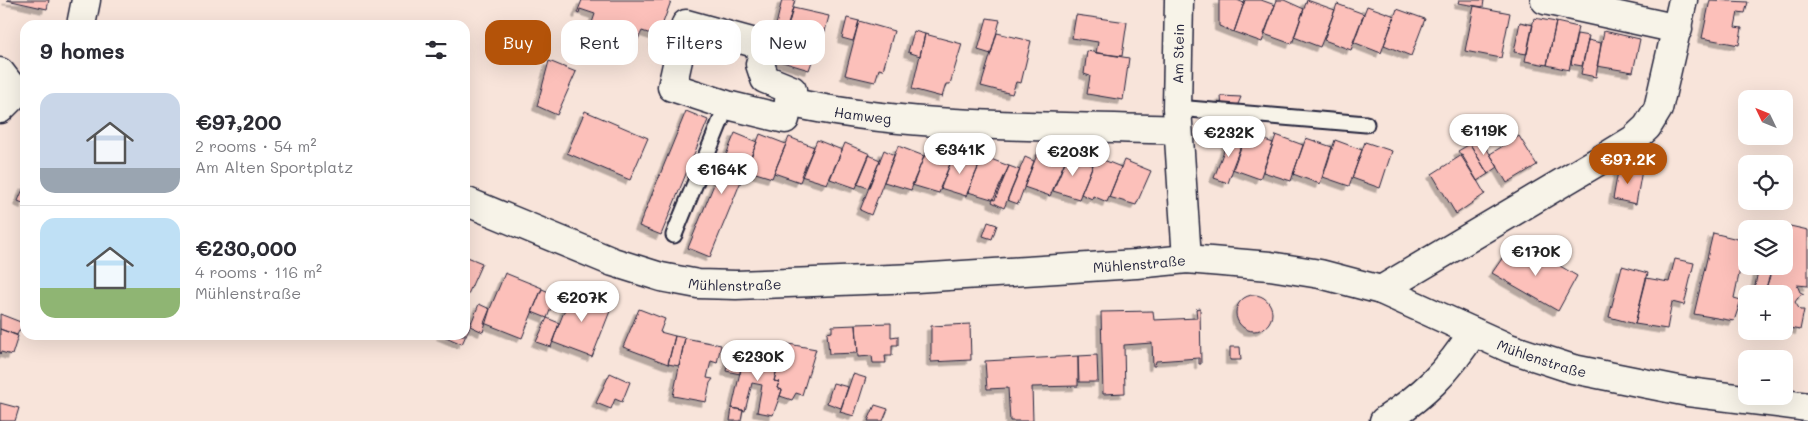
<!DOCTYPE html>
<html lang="en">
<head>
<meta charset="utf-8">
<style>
  :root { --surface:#fff; --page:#f2f2f3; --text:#2b2b33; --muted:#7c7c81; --line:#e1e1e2; --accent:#b45309 }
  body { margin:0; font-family:Mali,sans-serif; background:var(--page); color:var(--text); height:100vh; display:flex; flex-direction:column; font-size:19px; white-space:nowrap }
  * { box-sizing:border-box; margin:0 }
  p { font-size:16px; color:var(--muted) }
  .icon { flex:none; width:28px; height:28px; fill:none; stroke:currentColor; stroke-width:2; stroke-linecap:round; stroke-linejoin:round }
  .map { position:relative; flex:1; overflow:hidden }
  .sheet { position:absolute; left:20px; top:20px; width:450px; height:320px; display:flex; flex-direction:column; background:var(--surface); border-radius:15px; box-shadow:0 5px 20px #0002 }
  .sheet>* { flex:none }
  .banner { position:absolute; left:485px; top:20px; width:475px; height:45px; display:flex; gap:10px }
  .needle { width:32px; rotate:313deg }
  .buttons { position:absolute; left:1738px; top:90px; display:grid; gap:10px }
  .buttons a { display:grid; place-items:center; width:55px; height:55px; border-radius:10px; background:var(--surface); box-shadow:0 5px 20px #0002; font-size:25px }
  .price { position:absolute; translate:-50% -42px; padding:0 11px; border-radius:18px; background:#fff; color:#222; font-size:16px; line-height:32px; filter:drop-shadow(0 1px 2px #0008) }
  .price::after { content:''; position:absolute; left:50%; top:30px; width:15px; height:11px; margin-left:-8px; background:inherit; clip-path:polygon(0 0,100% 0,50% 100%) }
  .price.selected { background:var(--accent); color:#fff }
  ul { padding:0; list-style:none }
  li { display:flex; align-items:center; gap:15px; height:125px; padding:0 20px }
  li+li { border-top:1px solid var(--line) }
  li span { display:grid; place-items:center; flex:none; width:140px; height:100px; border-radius:15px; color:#555 }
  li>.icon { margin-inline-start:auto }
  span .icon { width:60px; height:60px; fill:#fffc; stroke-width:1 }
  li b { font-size:21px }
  h2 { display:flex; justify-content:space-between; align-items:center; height:60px; padding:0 20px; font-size:21px }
  .tag { padding:0 18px; border-radius:15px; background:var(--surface); box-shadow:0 5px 20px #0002; font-size:18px; line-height:45px }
  .tag.selected { background:var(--accent); color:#fff }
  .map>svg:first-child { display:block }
  .building { fill:#fcc0ba; stroke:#22223b; filter:url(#shadow) }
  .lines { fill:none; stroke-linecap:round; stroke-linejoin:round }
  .service-casing { stroke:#22223b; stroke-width:19 }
  .minor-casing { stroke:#22223b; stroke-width:31 }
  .service { stroke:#f7f3e8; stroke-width:15 }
  .minor { stroke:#f7f3e8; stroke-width:28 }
  .labels { text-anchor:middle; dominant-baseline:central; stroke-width:4; stroke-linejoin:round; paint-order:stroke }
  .street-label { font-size:14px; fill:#22223b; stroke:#f7f3e8 }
</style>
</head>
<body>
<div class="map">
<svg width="1808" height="421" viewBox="0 0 1808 421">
  <defs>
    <filter id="shadow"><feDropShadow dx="-4.5" dy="4.5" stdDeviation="0" flood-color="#0004"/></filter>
  </defs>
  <rect width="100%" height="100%" fill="#f8e4da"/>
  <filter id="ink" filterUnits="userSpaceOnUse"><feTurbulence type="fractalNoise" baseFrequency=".02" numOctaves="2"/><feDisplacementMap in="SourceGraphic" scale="10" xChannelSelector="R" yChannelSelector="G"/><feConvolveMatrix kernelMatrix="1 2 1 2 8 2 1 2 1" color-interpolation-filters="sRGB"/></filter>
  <g filter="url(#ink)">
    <!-- building -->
    <path class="building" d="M7,0H49L47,9Z
      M582,0H668L671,1L656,42H654L657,36L642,31L636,43L591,26L595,14L580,9L579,14L577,13Z
      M782,0H795L787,28L776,25Z
      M1219,0H1237L1244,3L1234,32L1219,26Z
      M1245,0H1261L1275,5L1262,42L1234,32Z
      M1277,0H1284L1304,9L1292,44L1264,34Z
      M1307,0L1335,10L1320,47L1294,37Z
      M1459,0H1484L1483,7L1458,3Z
      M1710,0L1748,2L1745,13L1738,12L1735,27L1742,28L1739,45L1702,38Z
      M1337,4L1364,14L1351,50L1324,40Z
      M1367,6L1395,16L1381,53L1353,42Z
      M1474,6L1510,13L1501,58L1465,51Z
      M793,8L829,16L818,58L814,56L809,70L779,61Z
      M1397,9L1425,19L1411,56L1384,45Z
      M1076,15L1127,22L1122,56L1096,53L1098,42L1072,38Z
      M847,18L859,21L853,41L842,38Z
      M987,18L1000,20L991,54L978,50Z
      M1534,18L1556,22L1547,65L1525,61Z
      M859,21L894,31L883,70L879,69L875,82L845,75Z
      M1520,22L1533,25L1527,54L1514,52Z
      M1556,22L1578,27L1569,70L1547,65Z
      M914,31L925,34L920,56L908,52Z
      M1604,31L1640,39L1633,72L1597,66Z
      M997,33L1031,41L1021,83L1016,82L1012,94L981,86Z
      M925,34L962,44L950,84H946L942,97L912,89Z
      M1577,34L1589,36L1582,66L1571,64Z
      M1588,40L1601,43L1596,77L1581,74Z
      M1087,51L1129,58L1123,100L1087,94L1090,76L1084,74Z
      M549,61L576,72L557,115L537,106Z
      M1221,96L1241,97L1236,109H1222Z
      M585,111L648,138L630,180L567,153Z
      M686,111L708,120L661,235L639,226Z
      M735,133L757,142L710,257L688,248Z
      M1246,133L1273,143L1260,179L1232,169Z
      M760,134L786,144L772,178L746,170Z
      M1230,134L1244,139L1228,183L1214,178Z
      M1276,135L1303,145L1291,181L1263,172Z
      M1519,136L1537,165L1507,183L1490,154Z
      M789,137L814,147L800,182L774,173Z
      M1306,138L1332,147L1320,184L1293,174Z
      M1480,138L1498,167L1488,174L1470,144Z
      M817,140L842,150L827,184L801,176Z
      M1335,140L1362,150L1349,186L1323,177Z
      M1365,142L1392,151L1380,188L1352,178Z
      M845,143L870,154L856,188L830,179Z
      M1470,144L1488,174L1477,181L1458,151Z
      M898,146L924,156L911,190L884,182Z
      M884,150L894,155L871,215L860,210Z
      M927,150L952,159L939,193L912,185Z
      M1039,150L1065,161L1050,196L1024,187Z
      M955,152L980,163L966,196L940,188Z
      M869,155L880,160L868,188L857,184Z
      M1068,155L1093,165L1079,199L1053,191Z
      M1462,155L1485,194L1456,214L1432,174Z
      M983,156L1009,166L995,200L968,192Z
      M1025,157L1034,161L1018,204L1007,200Z
      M1096,157L1121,167L1107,202L1093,196L1092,199L1081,194Z
      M1124,160L1151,171L1136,205L1109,197Z
      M1009,166L1020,170L1004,208L992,202Z
      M1619,166L1642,170L1636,204L1613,199Z
      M25,184V204L18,201Z
      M988,222L997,225L992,239L983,236Z
      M1790,226L1808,230V286L1797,285L1800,292L1804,294L1800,295L1795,302L1800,310H1804L1800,330L1784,327V294H1776V291L1766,288L1773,266H1784V244Z
      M1713,233L1746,241L1734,298L1741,300L1734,321L1694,314Z
      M1510,247L1530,260L1535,251L1577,276L1558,311L1492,273Z
      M465,256L482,263L465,301Z
      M1675,259L1694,263L1684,305L1672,302L1667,329L1635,324L1646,278L1669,282Z
      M1622,266L1648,273L1635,324L1609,317Z
      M1759,266H1773L1766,288L1755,286Z
      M505,273L542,288L522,338L484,323Z
      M542,289L556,295L547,318L532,312Z
      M573,289L612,306L592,357L552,342Z
      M1236 313a18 18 0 1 1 36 0a18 18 0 1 1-36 0Z
      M479,304L490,309L483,332L470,326Z
      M1200,308L1201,364H1199V358L1156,361L1155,366H1153L1152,343L1124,345L1125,393L1103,394L1101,312L1153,311L1154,320L1197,318L1196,309Z
      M639,309L665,319L660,332L675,336L668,364L623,347Z
      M0,314L23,323L17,335L0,329Z
      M547,318L559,323L551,347L536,342Z
      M465,319L472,322L462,344L441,335H465Z
      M891,323V337L898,336V345H892V356H885L886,363H873L872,356L858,357L856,324Z
      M970,324L971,360L931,362V326Z
      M856,325L858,353L829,354L827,333L832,332V326Z
      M0,329L18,336L12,355L1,352L0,354Z
      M675,336L685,338L679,366L668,364Z
      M685,338L721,345L717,363L711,361L707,378L713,379L710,383L706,402L673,396Z
      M783,343L816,349L802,395L796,393L792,400L780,396L782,390L777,388L779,382L774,381Z
      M731,347L745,350L740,374L726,371Z
      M1230,347H1240L1241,360H1230Z
      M745,350L780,357L774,381L779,382L777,388L782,390L773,415L757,412L762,385L752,383L745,411L732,408Z
      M1097,355L1098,382H1079L1078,356Z
      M1078,356V386L1032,387L1033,421H1010L1008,388L987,389L985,361Z
      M610,373L630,382L622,402L615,399L611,409L596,403Z
      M853,374L866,378L854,416L840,412Z
      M833,383L848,387L841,408L827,403Z
      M0,403L19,408L15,421H0Z
      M875,405L888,409L883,421H868Z
      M732,408L743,410L741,421H730Z"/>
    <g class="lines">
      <!-- service casing -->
      <g class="service-casing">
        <path id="service" d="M1177,108L1366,124
          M674,235L727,105"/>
      </g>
      <!-- minor casing -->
      <g class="minor-casing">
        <g id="minor">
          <path d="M1179,0L1177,108L1187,259"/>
          <path d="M1545,0L1678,29"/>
          <path d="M686,24L766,46L760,64L765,79L792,90L785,119L727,105L672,87Z"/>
          <path d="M81,25L86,0"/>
          <path d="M0,72L16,93"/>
          <path id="s1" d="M789,102C914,130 1050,125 1177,130"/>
          <path d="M0,109L16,93L25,88"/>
          <path id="s2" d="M465,201L613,262L661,277L698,284L736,285L916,278L1136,264L1187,259L1270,266L1320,274L1381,290L1509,348L1573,369L1688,392L1808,407"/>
          <path d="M1381,290L1597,162L1633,140L1647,127L1658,109L1683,0"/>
          <path d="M1384,421C1423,396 1448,372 1473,332"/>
        </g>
      </g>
      <!-- service -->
      <use href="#service" class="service"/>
      <!-- minor -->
      <use href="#minor" class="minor"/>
    </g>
  </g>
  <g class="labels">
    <!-- street labels -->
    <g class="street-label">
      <text transform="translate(1178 54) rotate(-89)">Am Stein</text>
      <text stroke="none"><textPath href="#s1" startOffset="75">Hamweg</textPath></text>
      <text stroke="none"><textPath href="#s2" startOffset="690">Mühlenstraße</textPath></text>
      <text stroke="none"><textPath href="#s2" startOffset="285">Mühlenstraße</textPath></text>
      <text stroke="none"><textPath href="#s2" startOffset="1110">Mühlenstraße</textPath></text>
    </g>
  </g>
</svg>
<div class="buttons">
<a><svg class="needle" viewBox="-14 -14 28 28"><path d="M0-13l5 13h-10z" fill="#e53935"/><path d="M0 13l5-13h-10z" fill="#7c7c81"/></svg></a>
<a><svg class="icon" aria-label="locate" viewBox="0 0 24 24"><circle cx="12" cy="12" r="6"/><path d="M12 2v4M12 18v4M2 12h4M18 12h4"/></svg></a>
<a><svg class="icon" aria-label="layers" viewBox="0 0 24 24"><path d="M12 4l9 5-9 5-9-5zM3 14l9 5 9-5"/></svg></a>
<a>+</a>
<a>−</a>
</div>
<b class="price" style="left:1484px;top:156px">€119K</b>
<b class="price" style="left:1229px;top:158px">€232K</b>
<b class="price" style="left:960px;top:175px">€341K</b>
<b class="price" style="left:1073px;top:177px">€203K</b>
<b class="price selected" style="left:1628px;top:185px">€97.2K</b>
<b class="price" style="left:722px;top:195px">€164K</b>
<b class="price" style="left:1536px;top:277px">€170K</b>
<b class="price" style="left:582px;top:323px">€207K</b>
<b class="price" style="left:758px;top:382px">€230K</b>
<div class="banner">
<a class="tag selected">Buy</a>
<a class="tag">Rent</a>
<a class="tag">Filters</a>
<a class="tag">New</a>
</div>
<section class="sheet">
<h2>9 homes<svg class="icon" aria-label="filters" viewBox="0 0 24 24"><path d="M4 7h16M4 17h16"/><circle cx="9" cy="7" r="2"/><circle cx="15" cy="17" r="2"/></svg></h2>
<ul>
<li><span style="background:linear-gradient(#c9d6e8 75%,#9aa5b1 0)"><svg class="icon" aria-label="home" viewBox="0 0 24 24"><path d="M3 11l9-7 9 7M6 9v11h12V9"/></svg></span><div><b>€97,200</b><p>2 rooms · 54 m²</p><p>Am Alten Sportplatz</p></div></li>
<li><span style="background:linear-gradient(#bfe0f5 70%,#8fb573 0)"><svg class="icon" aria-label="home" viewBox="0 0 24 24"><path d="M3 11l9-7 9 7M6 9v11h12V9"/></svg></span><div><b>€230,000</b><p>4 rooms · 116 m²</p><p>Mühlenstraße</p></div></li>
</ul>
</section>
</div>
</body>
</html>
